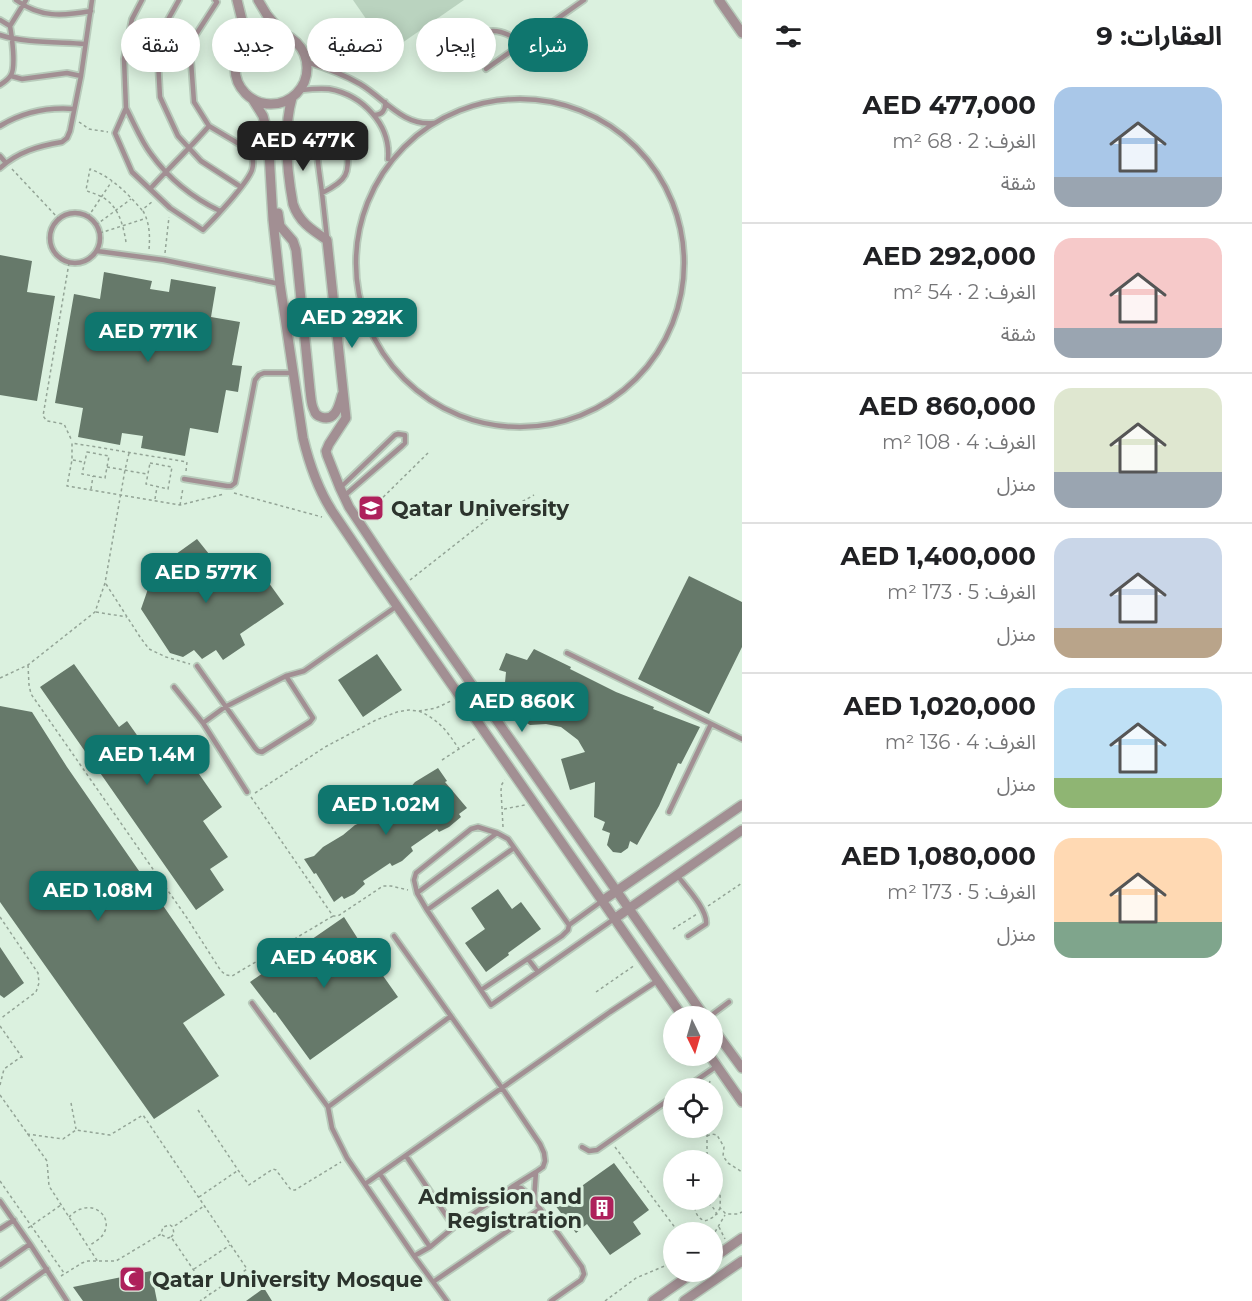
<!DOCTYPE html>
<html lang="ar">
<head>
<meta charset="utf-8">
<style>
  :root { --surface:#fff; --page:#f6f6f6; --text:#202124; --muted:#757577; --line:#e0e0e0; --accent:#0f766e }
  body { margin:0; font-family:Montserrat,"Noto Sans Arabic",sans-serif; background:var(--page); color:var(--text); direction:rtl; height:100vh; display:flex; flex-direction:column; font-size:22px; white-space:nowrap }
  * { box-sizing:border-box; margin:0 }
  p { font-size:20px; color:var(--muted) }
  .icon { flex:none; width:33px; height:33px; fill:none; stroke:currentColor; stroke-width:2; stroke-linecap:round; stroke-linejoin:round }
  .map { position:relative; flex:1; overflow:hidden; direction:ltr }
  .details { display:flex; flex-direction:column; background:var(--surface); width:510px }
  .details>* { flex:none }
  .hud { position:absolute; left:18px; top:18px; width:570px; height:54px; direction:rtl; display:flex; gap:12px }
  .needle { width:39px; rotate:175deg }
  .fabs { position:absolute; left:663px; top:1006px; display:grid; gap:12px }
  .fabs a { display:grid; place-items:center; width:60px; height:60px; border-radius:50%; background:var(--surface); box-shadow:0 3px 15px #0003; font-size:30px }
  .price { position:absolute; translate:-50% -51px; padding:0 14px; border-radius:12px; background:var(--accent); color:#fff; font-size:20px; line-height:39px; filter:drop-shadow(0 2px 3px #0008) }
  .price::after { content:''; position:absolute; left:50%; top:36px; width:18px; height:14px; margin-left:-9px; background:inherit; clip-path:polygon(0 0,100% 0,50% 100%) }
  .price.current { background:#222; color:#fff }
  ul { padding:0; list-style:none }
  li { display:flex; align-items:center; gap:18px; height:150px; padding:0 30px }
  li+li { border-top:2px solid var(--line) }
  li span { display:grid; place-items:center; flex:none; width:168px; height:120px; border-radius:18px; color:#555 }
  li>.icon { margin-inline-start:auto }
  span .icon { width:72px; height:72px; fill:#fffc; stroke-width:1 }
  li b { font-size:26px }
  h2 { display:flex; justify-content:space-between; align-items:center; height:72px; padding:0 30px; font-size:26px }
  .pill { padding:0 21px; border-radius:27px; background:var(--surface); box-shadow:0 3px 15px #0003; font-size:21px; line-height:54px }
  .pill.current { background:var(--accent); color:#fff }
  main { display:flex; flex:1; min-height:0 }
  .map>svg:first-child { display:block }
  .green { fill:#bad3bf }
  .building { fill:#66796a }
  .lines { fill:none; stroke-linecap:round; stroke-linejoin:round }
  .lane-casing { stroke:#b8cbbb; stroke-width:8 }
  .street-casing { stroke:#b8cbbb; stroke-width:12 }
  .path { stroke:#93a496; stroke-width:1.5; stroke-dasharray:3 3; stroke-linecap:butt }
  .lane { stroke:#a28f93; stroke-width:4.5 }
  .street { stroke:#a28f93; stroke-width:9 }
  .labels { text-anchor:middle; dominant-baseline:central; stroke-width:6; stroke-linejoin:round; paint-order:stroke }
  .poi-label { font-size:21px; font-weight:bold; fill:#2c342d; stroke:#dbf1df; text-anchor:start }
</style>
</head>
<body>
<main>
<section class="details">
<h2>العقارات: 9<svg class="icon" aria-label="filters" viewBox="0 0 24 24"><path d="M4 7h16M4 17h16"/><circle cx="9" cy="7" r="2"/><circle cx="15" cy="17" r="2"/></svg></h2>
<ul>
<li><span style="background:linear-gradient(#a9c7e8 75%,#9aa5b1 0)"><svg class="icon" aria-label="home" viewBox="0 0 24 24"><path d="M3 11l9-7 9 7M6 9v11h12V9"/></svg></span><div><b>AED 477,000</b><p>الغرف: 2 · 68 m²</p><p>شقة</p></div></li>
<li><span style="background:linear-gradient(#f6c9c9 75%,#9aa5b1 0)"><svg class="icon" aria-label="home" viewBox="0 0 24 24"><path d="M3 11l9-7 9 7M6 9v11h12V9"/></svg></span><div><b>AED 292,000</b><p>الغرف: 2 · 54 m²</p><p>شقة</p></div></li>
<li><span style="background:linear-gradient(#dfe7d0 70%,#9aa5b1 0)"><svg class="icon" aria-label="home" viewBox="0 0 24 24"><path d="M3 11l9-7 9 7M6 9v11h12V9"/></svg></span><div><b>AED 860,000</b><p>الغرف: 4 · 108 m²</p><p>منزل</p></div></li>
<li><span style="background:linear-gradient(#c9d6e8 75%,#b9a48a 0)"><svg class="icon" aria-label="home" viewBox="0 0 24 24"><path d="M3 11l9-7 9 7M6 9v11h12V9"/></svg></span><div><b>AED 1,400,000</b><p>الغرف: 5 · 173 m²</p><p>منزل</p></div></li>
<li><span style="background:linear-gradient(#bfe0f5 75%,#8fb573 0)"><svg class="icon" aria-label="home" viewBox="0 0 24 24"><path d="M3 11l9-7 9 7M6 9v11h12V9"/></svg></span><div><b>AED 1,020,000</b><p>الغرف: 4 · 136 m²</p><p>منزل</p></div></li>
<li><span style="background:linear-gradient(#ffd9b3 70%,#7fa58c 0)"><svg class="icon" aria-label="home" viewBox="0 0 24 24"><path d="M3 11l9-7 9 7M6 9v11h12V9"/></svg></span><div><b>AED 1,080,000</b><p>الغرف: 5 · 173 m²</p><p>منزل</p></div></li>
</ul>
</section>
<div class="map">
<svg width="742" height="1301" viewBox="0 0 742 1301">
  <rect width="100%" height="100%" fill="#dbf1df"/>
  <!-- green -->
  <path class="green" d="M353,0H464L389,52Z"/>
  <!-- building -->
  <path class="building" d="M0,255L32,261L27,292L55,296L37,401L0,395Z
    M104,272L152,281L150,289L169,292L171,279L216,287L211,317L240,322L232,365L242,366L238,392L226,390L218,433L190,428L185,456L141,448L143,436L122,433L120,445L78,437L83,408L55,403L74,294L100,299Z
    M197,539L221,569L236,560L249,580L261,572L284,604L240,634L245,645L223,660L216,650L202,659L194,650L183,657L170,653L141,609L149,586L165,578L158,567Z
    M689,576L742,602V647L709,714L638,679Z
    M534,649L571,667L570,669L616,692L654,707L653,709L700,727L681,764L678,763L659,806L637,845L630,841L628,848L621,853L613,852L607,845L610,833L602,830L605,822L594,817L595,782L570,790L561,759L585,752L578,740L561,727L546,724L530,725L525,722L522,717L524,710L551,703L504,693L506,672L499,670L506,653L527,660Z
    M377,654L402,690L363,717L338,680Z
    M74,664L119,727L127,721L151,755L174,738L222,807L203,821L228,857L210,869L224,890L196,910L40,687Z
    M0,706L32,712L67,767L225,995L183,1023L219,1076L154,1119L0,902Z
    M438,768L447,781L445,782L467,808L459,814L461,817L449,827L439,832L437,829L411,847L413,851L402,861L392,866L390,863L363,881L365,884L354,894L344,899L342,896L334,902L316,873L314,874L304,859L314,856L323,847L343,835L355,825L362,822L364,818L400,795L399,793L409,789L415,782Z
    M498,889L512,909L521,902L541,929L508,953L509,955L486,972L465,943L485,929L471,908Z
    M344,917L365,950L354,957L363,970L374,963L398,997L310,1060L275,1012L274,1013L250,982Z
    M0,947L24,983L4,998L0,995Z
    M614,1163L649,1210L633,1222L641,1234L610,1255L587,1224L576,1233L555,1205Z
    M151,1271L157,1301H83L73,1287Z
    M264,1288L272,1301H246Z"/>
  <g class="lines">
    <!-- lane casing -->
    <g class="lane-casing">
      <path id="lane" d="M16,0C40,18 63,16 91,11
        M142,0L132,19L124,59L126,108L115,133L132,172L170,208L203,230C214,219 247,184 252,170C254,164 253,158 251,151L209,126L194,102L191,61L195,36L217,2L215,0
        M179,0L161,32L158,61L160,97L178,136L201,161L241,187
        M0,20L10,26
        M0,35C23,43 60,42 85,44
        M456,46C483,31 495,23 522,43
        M124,59L191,61
        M307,62C326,68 343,74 360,84C384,98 403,127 434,123
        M486,69L584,0
        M11,76L22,79L67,73L81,76
        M0,85C3,83 9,79 11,75C16,67 12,36 10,26L26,0
        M301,90C310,89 320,88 329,89C363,95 391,125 388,159
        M356 263a164 164 0 1 1 328 0a164 164 0 1 1-328 0Z
        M126,108C134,123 141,141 151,154C169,179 193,198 220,211
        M374,115C382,115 386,110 385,102
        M0,126C23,112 48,107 74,109
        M330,129C339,129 343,133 347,141C348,172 352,178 322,193C321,182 314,146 318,138C320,132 325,131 330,129Z
        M0,156L6,163
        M0,168C18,152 38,146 62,142L67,138L70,131L81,76L92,0
        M150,189C170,167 190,148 209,126
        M322,193L327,238
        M50 238a25 25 0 1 1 50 0a25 25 0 1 1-50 0Z
        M97,251L164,260L280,284
        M184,479L227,486H231L235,483L255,380L259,375L264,373H294
        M341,487L395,435L398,434L405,435V443L402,446L344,496
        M567,653L742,739
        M197,666L255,748L258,751L262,752L310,722L313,718L286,676
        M174,687L203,723
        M247,792L203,723L225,707L286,676L304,671L397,606
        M669,812L711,724
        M677,875C686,887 708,910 706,924L688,936
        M417,893L414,880L416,873L471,829L478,827L497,833
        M602,901L569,925L508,839L497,833L417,893L427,910L491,1005L614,919
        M427,910L514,848
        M394,936L502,1088L540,1144L544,1153L545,1161L543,1167L536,1172L512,1187L454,1227L430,1247L414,1256L447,1301
        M528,959L538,972
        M481,990L562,936L568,930L569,925
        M252,1003L328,1107L451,1016
        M709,1017L729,1002
        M684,1089L717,1066
        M328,1107L332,1128L347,1158L414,1256
        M582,1147L589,1151L597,1150L674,1096
        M406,1156L454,1227
        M536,1172L534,1200L582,1267L584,1274L581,1280L551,1301
        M380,1174L430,1247
        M365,1184L610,1012L657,981
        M512,1187L521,1188L534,1200
        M0,1201L30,1244L67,1301
        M0,1229L14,1220
        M0,1265L30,1244
        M433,1282L540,1209
        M2,1301L47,1269"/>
    </g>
    <!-- street casing -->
    <g class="street-casing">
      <path id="street" d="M237,0L243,24L244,44
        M258,0L267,15L282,33
        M719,0L742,33
        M235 68a36 36 0 1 1 72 0a36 36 0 1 1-72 0Z
        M292,98C283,130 287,171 293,204C299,222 312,230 327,240L346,418L329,444L326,451L327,455L340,488L349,507L387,564L705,1017
        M253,100L263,116L268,135L273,220L280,284L303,438C309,463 318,489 332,511C346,532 360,552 374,573L683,1017
        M278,213L280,226L293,241L296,250L310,390C311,397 311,405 314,410C315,414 317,416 321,417C336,422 339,405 342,395
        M602,901L742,805
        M614,919L742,830
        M712,1027L742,1068
        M710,1056L742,1102
        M712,1259L742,1238
        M653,1301L694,1272
        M684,1301L742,1261"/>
    </g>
    <!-- path -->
    <path class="path" d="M79,122L89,129L108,132
      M12,169L58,218
      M143,211C150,223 150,237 149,250
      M88,217L112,181
      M96,225L131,199
      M100,233L147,218
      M126,242C123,224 118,204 100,196C95,193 90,193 86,190L90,169C112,177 127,193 142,210L153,201
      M165,253L169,217
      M69,263L43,416L47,421L64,424L72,441
      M87,452L109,456L105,478L82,474Z
      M73,460L83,462
      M150,463L172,467L168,489L146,484Z
      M107,467L147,474
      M186,471L187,462L72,443V460L67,486L180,505L224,494
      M91,489L93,476
      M234,493L322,517
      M155,499L157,487
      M180,505L183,488
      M366,514L429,452
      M410,580L494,514L509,509L534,495
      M106,584L140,637L149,649L166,657L190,664
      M96,612L127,617
      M28,665L29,685L31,694L187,918L221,971L226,975L232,976L333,916
      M0,678L28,665L95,612L105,583L125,470L129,453
      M419,711C439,720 447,731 459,749
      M442,760L476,738
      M255,793L325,747L376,720L397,712L409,710L419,711L436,708L451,701
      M251,797L333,916H338L383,886H391L408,890
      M504,809L525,805
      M503,827L501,790L502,784L505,780
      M708,906L742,883
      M0,917L38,973L39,983L36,992L0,1019
      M673,929L697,914
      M596,992L635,965
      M0,1026L24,1060
      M0,1085L4,1069L21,1057
      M708,1089L710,1081
      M0,1095L47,1161L49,1186L98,1262
      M71,1103L76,1129
      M198,1110L238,1170L249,1185L273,1169L276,1170L291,1190H295L341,1162
      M707,1128V1153L710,1161
      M27,1134L63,1139L76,1130L110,1135L143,1115L247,1269L200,1301
      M707,1136L712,1134L717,1135L724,1147L723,1156L728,1163L742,1172
      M615,1147L679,1233
      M712,1166C719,1180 721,1193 720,1208L726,1214H738L742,1212
      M0,1181L64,1273
      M712,1187L718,1184
      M199,1197L237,1171
      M717,1215C713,1204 705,1199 695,1206C695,1214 698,1217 704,1221C712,1219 716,1216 720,1208
      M69,1217C72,1214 77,1210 81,1209C97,1203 112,1218 104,1233C101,1239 94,1242 89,1246
      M719,1227L725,1239
      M28,1228L61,1205
      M162,1235L168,1238L171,1237L210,1294
      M171,1237L174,1234L173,1228
      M712,1237L725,1215
      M194,1269L230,1245
      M61,1276L82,1263L88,1261H116L161,1234L163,1227L170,1225L173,1227L204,1206
      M605,1301L636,1278L674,1262"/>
    <!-- lane -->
    <use href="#lane" class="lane"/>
    <!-- street -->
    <use href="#street" class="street"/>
  </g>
  <!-- icons -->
  <defs>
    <g id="university-square" transform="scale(1.35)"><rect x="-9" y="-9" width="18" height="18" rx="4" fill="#ae215b" stroke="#dbf1df"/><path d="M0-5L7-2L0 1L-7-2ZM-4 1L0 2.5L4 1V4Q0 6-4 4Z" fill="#fff"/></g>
    <g id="building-square" transform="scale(1.35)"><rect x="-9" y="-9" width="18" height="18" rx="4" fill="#ae215b" stroke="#dbf1df"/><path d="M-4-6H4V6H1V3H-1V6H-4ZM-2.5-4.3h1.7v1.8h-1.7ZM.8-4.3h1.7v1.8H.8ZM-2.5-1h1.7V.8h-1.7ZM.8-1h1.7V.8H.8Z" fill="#fff"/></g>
    <g id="mosque-square" transform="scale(1.35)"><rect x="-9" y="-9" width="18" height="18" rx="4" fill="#ae215b" stroke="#dbf1df"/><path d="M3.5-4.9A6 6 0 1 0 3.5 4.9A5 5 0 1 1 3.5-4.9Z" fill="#fff"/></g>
  </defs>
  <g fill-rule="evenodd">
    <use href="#university-square" x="371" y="508"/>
    <use href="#building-square" x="602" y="1208"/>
    <use href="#mosque-square" x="132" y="1279"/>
  </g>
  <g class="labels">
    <!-- poi labels -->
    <g class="poi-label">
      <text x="391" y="508">Qatar University</text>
      <text x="582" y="1196" text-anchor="end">Admission and<tspan x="582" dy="24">Registration</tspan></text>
      <text x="152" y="1279">Qatar University Mosque</text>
    </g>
  </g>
</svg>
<div class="fabs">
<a><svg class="needle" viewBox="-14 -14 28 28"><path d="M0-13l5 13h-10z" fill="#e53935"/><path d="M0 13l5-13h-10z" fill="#757577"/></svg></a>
<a><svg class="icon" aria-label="locate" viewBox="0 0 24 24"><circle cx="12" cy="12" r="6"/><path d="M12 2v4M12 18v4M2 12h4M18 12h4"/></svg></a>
<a>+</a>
<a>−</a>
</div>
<b class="price current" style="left:303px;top:172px">AED 477K</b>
<b class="price" style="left:352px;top:349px">AED 292K</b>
<b class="price" style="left:148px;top:363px">AED 771K</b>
<b class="price" style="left:206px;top:604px">AED 577K</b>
<b class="price" style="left:522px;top:733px">AED 860K</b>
<b class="price" style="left:147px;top:786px">AED 1.4M</b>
<b class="price" style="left:386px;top:836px">AED 1.02M</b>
<b class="price" style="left:98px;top:922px">AED 1.08M</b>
<b class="price" style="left:324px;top:989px">AED 408K</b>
<div class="hud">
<a class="pill current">شراء</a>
<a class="pill">إيجار</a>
<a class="pill">تصفية</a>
<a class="pill">جديد</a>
<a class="pill">شقة</a>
</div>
</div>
</main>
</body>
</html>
